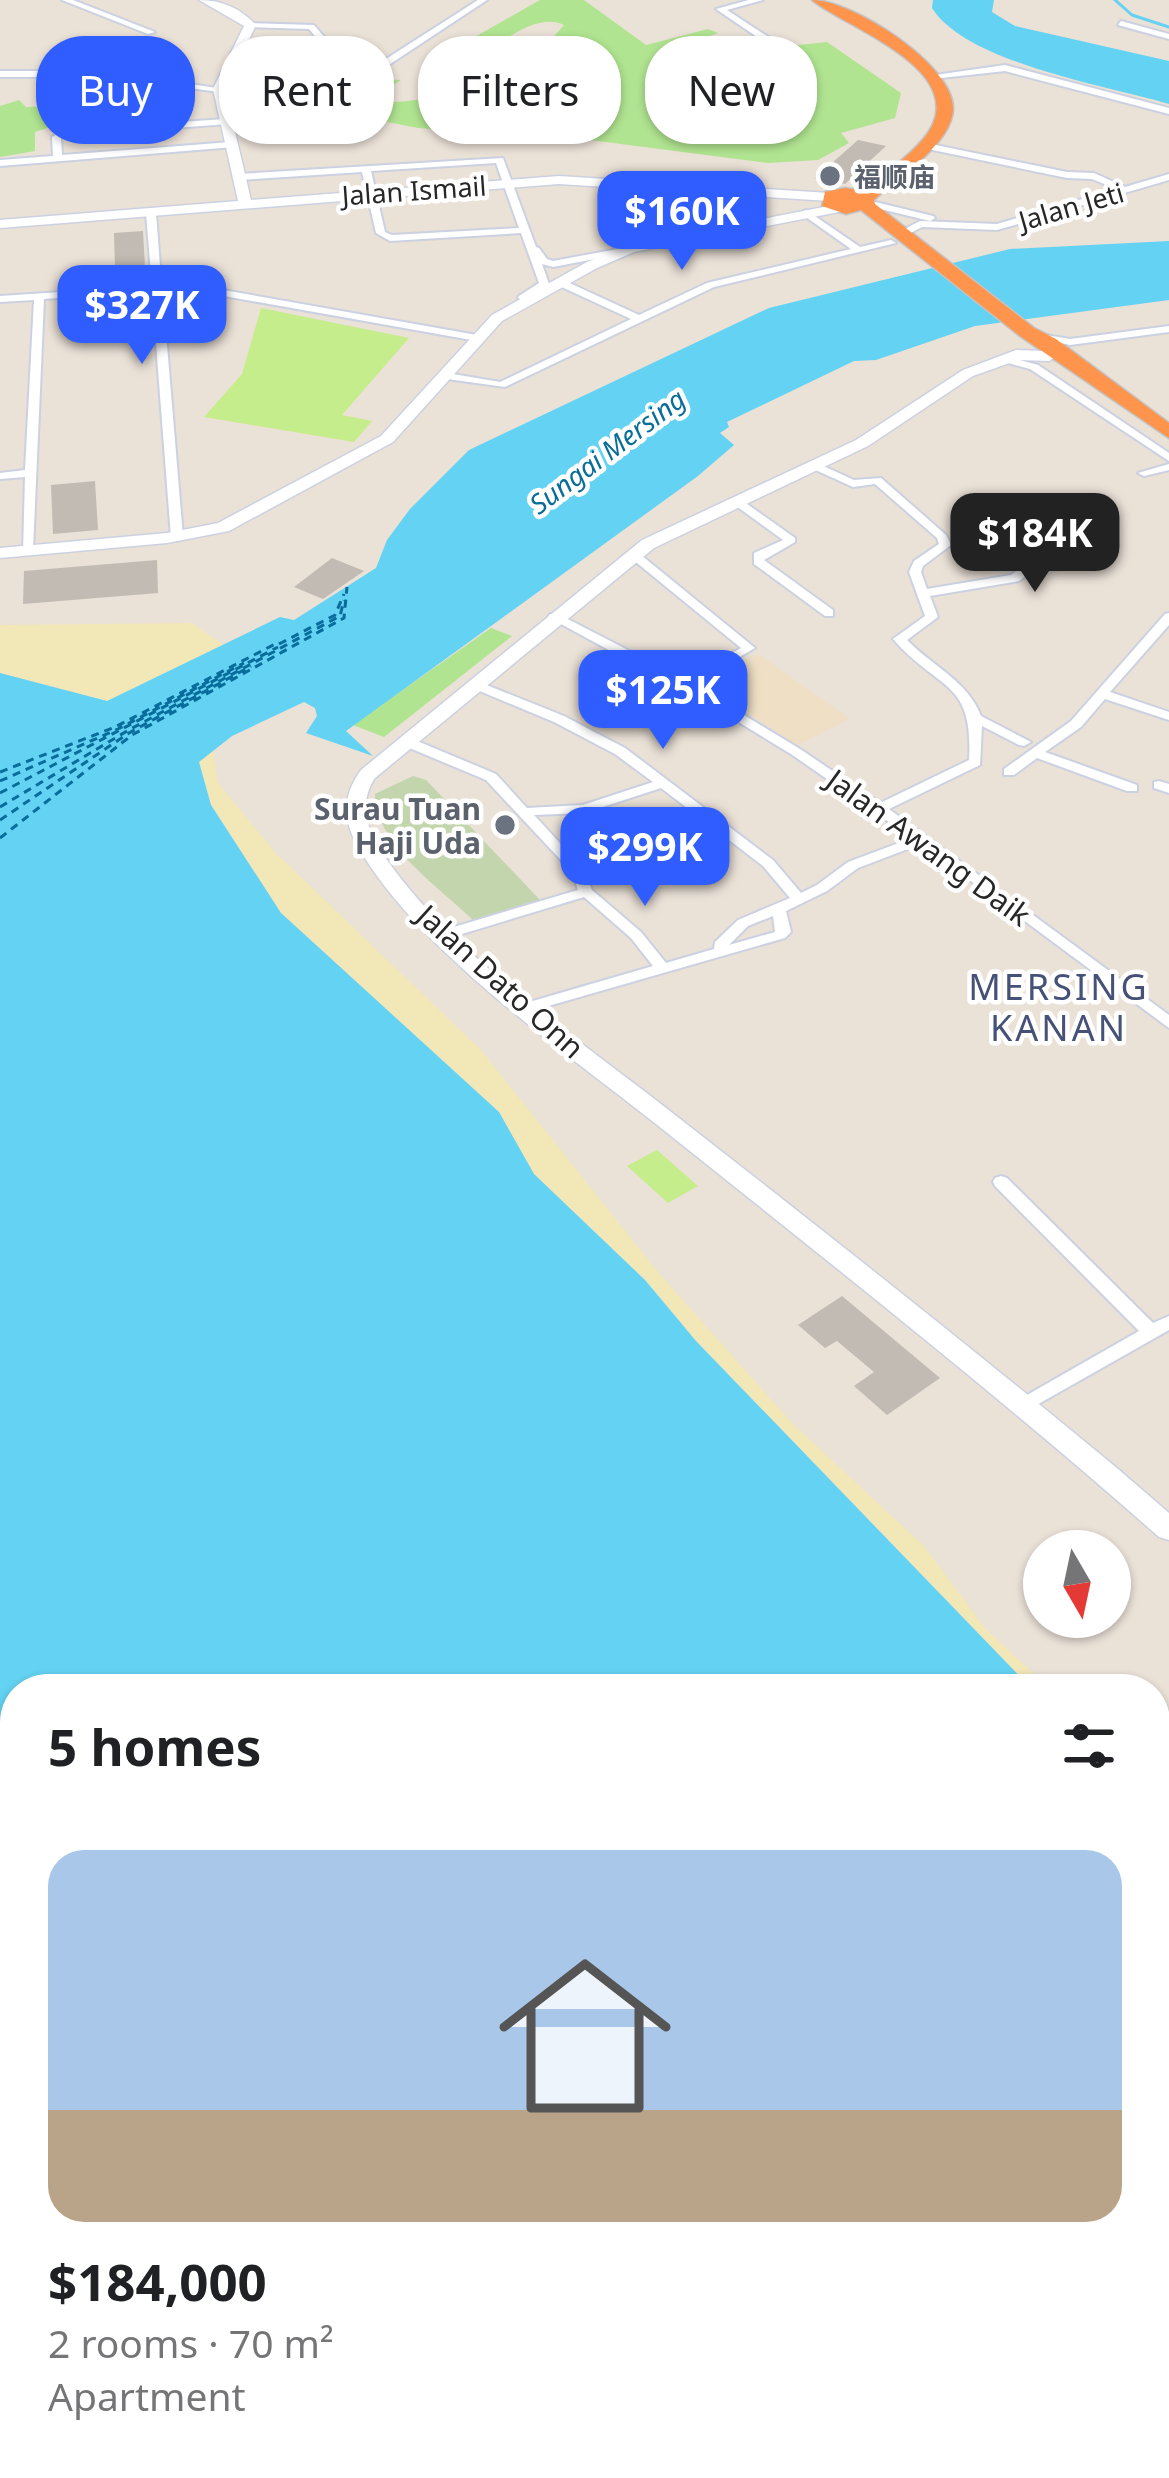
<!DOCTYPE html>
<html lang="en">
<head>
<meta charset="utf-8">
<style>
  :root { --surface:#fff; --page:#f6f6f6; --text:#202124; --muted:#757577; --accent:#2f5dff }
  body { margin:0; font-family:"Noto Sans","Noto Sans SC",sans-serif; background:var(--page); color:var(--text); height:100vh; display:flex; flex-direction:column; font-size:45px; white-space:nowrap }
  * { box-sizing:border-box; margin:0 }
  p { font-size:39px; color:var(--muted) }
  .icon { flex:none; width:66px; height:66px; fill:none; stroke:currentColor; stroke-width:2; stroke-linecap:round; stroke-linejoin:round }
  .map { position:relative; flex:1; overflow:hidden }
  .side { position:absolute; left:0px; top:1674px; width:1170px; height:804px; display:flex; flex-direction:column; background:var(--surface); border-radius:48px 48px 0 0; box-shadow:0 3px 9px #0004 }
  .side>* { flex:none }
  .banner { position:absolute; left:36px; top:36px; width:1098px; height:108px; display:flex; gap:24px }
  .needle { width:78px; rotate:171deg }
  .buttons { position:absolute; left:1023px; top:1530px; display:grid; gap:24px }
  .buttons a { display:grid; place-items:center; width:108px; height:108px; border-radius:50%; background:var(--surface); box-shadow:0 3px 9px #0004; font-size:60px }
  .price { position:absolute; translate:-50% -102px; padding:0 27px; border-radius:24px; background:var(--accent); color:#fff; font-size:39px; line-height:78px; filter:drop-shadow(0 3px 6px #0008) }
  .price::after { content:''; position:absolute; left:50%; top:72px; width:36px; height:27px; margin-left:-18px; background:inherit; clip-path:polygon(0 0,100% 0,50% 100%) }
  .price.on { background:#222; color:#fff }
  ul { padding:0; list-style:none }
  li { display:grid; align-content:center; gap:24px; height:636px; padding:0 48px }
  li span { display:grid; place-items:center; height:372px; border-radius:36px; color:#555 }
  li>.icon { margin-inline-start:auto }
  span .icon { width:216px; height:216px; fill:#fffc; stroke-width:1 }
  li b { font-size:51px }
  h2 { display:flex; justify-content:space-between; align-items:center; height:144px; padding:0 48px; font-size:51px }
  .tag { padding:0 42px; border-radius:48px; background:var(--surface); box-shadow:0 3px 9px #0004; font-size:42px; line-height:108px }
  .tag.on { background:var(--accent); color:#fff }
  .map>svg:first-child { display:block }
  .education { fill:#eedfc5 }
  .green { fill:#b0e490 }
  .sand { fill:#f2e7b7 }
  .cemetery { fill:#c2d5ad }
  .pitch { fill:#c6ed8b }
  .water { fill:#63d2f3 }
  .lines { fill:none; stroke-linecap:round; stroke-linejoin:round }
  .stream { stroke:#63d2f3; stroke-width:3 }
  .ferry { stroke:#086d9a; stroke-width:3; stroke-dasharray:8 6; stroke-linecap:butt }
  .building { fill:#c2bbb4 }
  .street-casing { stroke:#ccd1e1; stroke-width:4 }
  .secondary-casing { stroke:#ccd1e1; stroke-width:3 }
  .highway-casing { stroke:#c3c3c3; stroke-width:3 }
  .street { fill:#fff; fill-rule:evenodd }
  .secondary { fill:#fff; fill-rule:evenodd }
  .highway { fill:#ff944d; fill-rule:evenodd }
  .worship-dot { fill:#6b7280; stroke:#fff; stroke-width:4.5 }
  .labels { text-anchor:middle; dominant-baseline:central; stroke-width:9; stroke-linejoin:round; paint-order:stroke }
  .far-worship-label { font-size:27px; font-weight:bold; fill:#5b616d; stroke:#fff; text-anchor:start }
  .far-street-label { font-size:27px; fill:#272727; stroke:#fff }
  .far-water-label { font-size:27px; font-style:italic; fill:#086d9a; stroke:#fff }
  .worship-label { font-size:30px; font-weight:bold; fill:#5b616d; stroke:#fff; text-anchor:end }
  .street-label { font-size:30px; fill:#272727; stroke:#fff }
  .quarter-label { font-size:36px; letter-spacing:3px; fill:#465178; stroke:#fff }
</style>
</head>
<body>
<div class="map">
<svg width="1169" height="2478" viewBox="0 0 1169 2478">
  <rect width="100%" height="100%" fill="#eae1d7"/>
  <!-- education -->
  <path class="education" d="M758,654L850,719L797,745L698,681Z"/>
  <!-- green -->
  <path class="green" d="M540,0H584L646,45L708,29L718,33L681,46L679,65L715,74L778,57L794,61L800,56L789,46L827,42L901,93L895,118L841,133L849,143L818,160L768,163L590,140L418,128L296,104L298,69L317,44L335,75L333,89L355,97L367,89L348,78L401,80L384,91L395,102C458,98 523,75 564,25C533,9 484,54 464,75L439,63L471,51L459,46Z
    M19,100L26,107L80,105L60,124L35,132V151L0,157V106Z
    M491,628L512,636L384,737L353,725Z"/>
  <!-- sand -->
  <path class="sand" d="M192,623L225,646L107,701L0,673V625Z
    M213,748L218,783L275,852L480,1049L658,1272L792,1423L924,1546L985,1628L1050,1689H1032L696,1341L645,1280L534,1174L499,1112L281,913L211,805L199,762Z"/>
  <!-- cemetery -->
  <path class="cemetery" d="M413,776L426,780L541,901L473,920C438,886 376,845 375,794Z"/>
  <!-- pitch -->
  <path class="pitch" d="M261,308L409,338L342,415L372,421L354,442L204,417L242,374Z
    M657,1150L698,1186L668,1203L627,1166Z"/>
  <!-- water -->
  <path class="water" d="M933,0H994L992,12L1015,26L1169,61V104C1107,86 967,63 932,8Z
    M1169,241V300L975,326L876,360L854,361L727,422L729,427L720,433L734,445L698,476L346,731L373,756L306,733L317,716L315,708L304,702L232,736L199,762L211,805L281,913L499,1112L534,1174L645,1280L696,1341L1032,1689H15V2463H1155V1805L1169,1818V2478H0V673L107,701L280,617L294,620L376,568L387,540L410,509L469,450L769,308L1010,249Z"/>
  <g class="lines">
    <!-- stream -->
    <path class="stream" d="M1115,0L1132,15L1169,27"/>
    <!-- ferry -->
    <path class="ferry" d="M279,644L335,615L344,594
      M0,772L115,727L279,642
      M0,781L118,729L244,663
      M0,793L278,647
      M0,807L127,731L340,616L344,600
      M0,820L129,733L251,666
      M0,838L132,735L344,618L347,587"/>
  </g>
  <!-- building -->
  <path class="building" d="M858,140L886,146L845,184L815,178Z
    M143,231L145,267L115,269L114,233Z
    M95,481L98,530L53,534L51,485Z
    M332,558L364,571L323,599L294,587Z
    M157,560L158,593L23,604L24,571Z
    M842,1296L940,1378L887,1415L854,1386L874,1372L837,1341L825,1348L798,1325Z"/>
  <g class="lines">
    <!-- street casing -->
    <g class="street-casing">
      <path id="street" d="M62,0H73L155,32L148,34Z
        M478,0H487L381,70L355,77L335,72L324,47L309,29L250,27L246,25L250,23L314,25L332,46L342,68L355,71L375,66Z
        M749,0H763L727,10L773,40V44L691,62V58L763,41L716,9Z
        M1121,21L1169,34V39L1118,25Z
        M1005,65L1169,108V114L1005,71L932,79L928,76Z
        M0,71H107L223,89L219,92L107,77H0Z
        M225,119L229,122L228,124L66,136L61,138L62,155L231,142L234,143V147L0,166V160L53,156L52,137L64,130Z
        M926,143L1067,172L1094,173L1125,187L1169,174V180L997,230L922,227L903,237H897V233L920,221L997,224L1116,189L1092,179L1067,178L923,148L921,146Z
        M503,158L536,247L539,248L547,259L553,261L623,248L626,249V253L553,267L542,264L549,284L523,301L518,298L519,296L539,283L521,233L390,241L376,233L362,172L239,180L234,177L239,174ZM496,163L519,228L392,235L385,232L371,171Z
        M867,200L933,216L935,218L930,221L864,205V201Z
        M151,210L156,213L161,279L477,335L482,338L477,341L162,285L183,537L177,541L171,537L152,292L44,299L33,550L23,553L25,477L0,479V473L25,470L34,300L0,302V296L152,286L146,213Z
        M806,210L860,247L891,240L896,243L714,287L505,387L447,379L442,376L447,373L500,382L631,319L555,284V280H563L639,315L707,283L851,249L803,215L801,213Z
        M1169,326V332L1070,345L1035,337L1040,334L1070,339Z
        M1005,356L1038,365L1169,453V461L1030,369L1001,361L1000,359Z
        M811,464H819L854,480L881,478L946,535L951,545L923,566L921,572L927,589L1011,575L1084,521L1094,523L1019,581L930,596L938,617L907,640C932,666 968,681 981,716L1031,742L1024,746L1019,745L982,726L980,765L889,809L1169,1015V1028L921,844L858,868L827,891L786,911L791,932L785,938L524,1013L517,1008L519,1005L653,966L631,938L584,897L442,940L435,935L437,932L578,890L572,872L486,780L400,744V738H410L496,774L527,808L583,805L653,782L615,754L554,722L470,687L468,684L474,680L564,716L625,748L773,860L801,893L817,885L848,862L912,838L791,754L712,706L548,617L550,614H558L684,679L741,648L626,554L636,551L755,648L693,684L800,749L880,803L969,760C974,679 938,691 893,639L925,616L909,572L914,561L939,544L937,538L875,484L853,487L811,468ZM661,788L763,866L790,898L738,920L715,942L714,949L666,963L641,932L592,890L583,868L534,815L584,813ZM773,916L775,932L729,945L748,926Z
        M1169,464V470L1144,476L1138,473Z
        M732,499H740L795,538V542L764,560L833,610V616H825L754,564V553L783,540L732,503Z
        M1169,613V625L1110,692L1169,712V720L1105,699L1081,727L1045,752L1137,785V791H1127L1037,758L1014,775H1004V769L1071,721L1165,614Z
        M1159,781L1169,784V793L1154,788V782Z
        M1001,1176L1007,1178L1153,1323L1169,1316V1330L1026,1411L1020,1409L1017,1404L1020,1399L1139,1331L995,1186L993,1182L995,1178Z"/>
    </g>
    <!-- secondary casing -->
    <g class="secondary-casing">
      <path id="secondary" d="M199,0C222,0 240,8 256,25L225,89L251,200L559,176L829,193L836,197L829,201L559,184L0,228V220L238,201L213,89L244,26Z
        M839,204L846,208L844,211L634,252L597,268L502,321L393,442L229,531L167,543L0,558V548L167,533L218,523L381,436L492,315L587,262L630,245Z
        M1016,350L1049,351L1057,356L1049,361L1018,360L973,376L868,446L654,548L375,778C358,803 367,831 383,854C451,955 580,1040 675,1115C824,1231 972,1348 1118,1469L1169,1513V1540L1159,1537C998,1395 829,1262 661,1128C567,1053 416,950 357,845C342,817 343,795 361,770L642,540L856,440L963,370Z"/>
    </g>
    <!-- highway casing -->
    <g class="highway-casing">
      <path id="highway" d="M812,0C851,0 954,64 953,109C952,144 897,178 874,200L875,204L1034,328L1056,339L1169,423V438L1020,336L861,210L846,214L822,206L825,192L845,188L864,191C884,173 920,150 932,126C961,66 845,27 812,0Z"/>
    </g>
    <!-- street -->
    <use href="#street" class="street"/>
    <!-- secondary -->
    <use href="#secondary" class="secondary"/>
    <!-- highway -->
    <use href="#highway" class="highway"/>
  </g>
  <!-- markers -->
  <g class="worship-dot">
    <circle cx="830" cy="176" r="12"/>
    <circle cx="505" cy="825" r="12"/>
  </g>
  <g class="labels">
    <!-- far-worship labels -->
    <g class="far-worship-label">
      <text x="854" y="176">福顺庙</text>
    </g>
    <!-- far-street labels -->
    <g class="far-street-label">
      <text transform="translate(414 190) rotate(-4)">Jalan Ismail</text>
      <text transform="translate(1071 206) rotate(-16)">Jalan Jeti</text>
    </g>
    <!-- far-water labels -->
    <g class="far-water-label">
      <text transform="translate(607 451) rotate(-37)">Sungai Mersing</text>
    </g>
    <!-- worship labels -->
    <g class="worship-label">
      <text x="481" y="808">Surau Tuan<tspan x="481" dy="34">Haji Uda</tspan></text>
    </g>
    <!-- street labels -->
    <g class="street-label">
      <text transform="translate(929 847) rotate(36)">Jalan Awang Daik</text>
      <text transform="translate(501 981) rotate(42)">Jalan Dato Onn</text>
    </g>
    <!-- quarter labels -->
    <g class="quarter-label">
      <text x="1059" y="986">MERSING<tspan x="1059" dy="41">KANAN</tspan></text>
    </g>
  </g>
</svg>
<div class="buttons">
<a><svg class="needle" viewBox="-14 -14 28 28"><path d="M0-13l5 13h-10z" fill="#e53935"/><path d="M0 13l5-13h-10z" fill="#757577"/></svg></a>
</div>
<b class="price" style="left:682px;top:273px">$160K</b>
<b class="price" style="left:142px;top:367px">$327K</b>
<b class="price on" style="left:1035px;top:595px">$184K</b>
<b class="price" style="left:663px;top:752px">$125K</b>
<b class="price" style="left:645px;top:909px">$299K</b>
<div class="banner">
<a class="tag on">Buy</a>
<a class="tag">Rent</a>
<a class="tag">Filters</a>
<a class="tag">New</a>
</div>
<section class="side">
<h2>5 homes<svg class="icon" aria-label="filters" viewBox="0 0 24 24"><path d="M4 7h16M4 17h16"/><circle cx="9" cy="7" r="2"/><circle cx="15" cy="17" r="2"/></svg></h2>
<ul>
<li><span style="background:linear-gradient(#a9c7e8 70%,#b9a48a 0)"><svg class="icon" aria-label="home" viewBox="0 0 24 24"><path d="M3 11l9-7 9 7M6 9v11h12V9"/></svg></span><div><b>$184,000</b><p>2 rooms · 70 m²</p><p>Apartment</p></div></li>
</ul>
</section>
</div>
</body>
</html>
